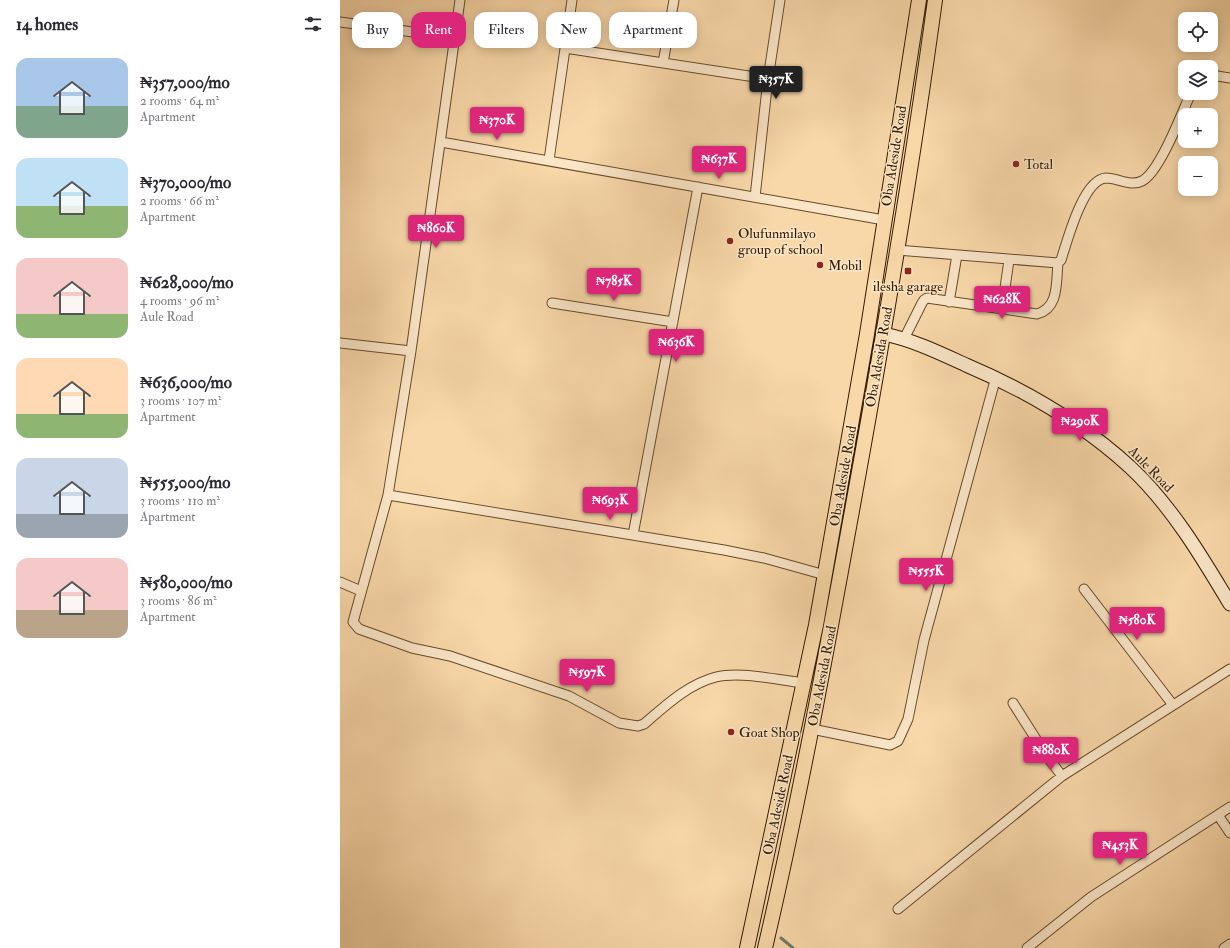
<!DOCTYPE html>
<html lang="en">
<head>
<meta charset="utf-8">
<style>
  :root { --surface:#fff; --page:#f7f7f7; --text:#2b2b33; --muted:#7c7c81; --accent:#db2777 }
  body { margin:0; font-family:"IM FELL Double Pica",serif; background:var(--page); color:var(--text); height:100vh; display:flex; flex-direction:column; font-size:15px; white-space:nowrap }
  * { box-sizing:border-box; margin:0 }
  p { font-size:13px; color:var(--muted) }
  .icon { flex:none; width:22px; height:22px; fill:none; stroke:currentColor; stroke-width:2; stroke-linecap:round; stroke-linejoin:round }
  .map { position:relative; flex:1; overflow:hidden }
  .details { display:flex; flex-direction:column; background:var(--surface); width:340px }
  .details>* { flex:none }
  .banner { position:absolute; left:12px; top:12px; width:380px; height:36px; display:flex; gap:8px }
  .tools { position:absolute; left:838px; top:12px; display:grid; gap:8px }
  .tools a { display:grid; place-items:center; width:40px; height:40px; border-radius:8px; background:var(--surface); box-shadow:0 2px 10px #0003; font-size:20px }
  .price { position:absolute; translate:-50% -34px; padding:0 9px; border-radius:4px; background:var(--accent); color:#fff; font-size:13px; line-height:26px; filter:drop-shadow(0 1px 2px #0008) }
  .price::after { content:''; position:absolute; left:50%; top:24px; width:12px; height:9px; margin-left:-6px; background:inherit; clip-path:polygon(0 0,100% 0,50% 100%) }
  .price.current { background:#222; color:#fff }
  ul { padding:0; list-style:none }
  li { display:flex; align-items:center; gap:12px; height:100px; padding:0 16px }
  li span { display:grid; place-items:center; flex:none; width:112px; height:80px; border-radius:12px; color:#555 }
  li>.icon { margin-inline-start:auto }
  span .icon { width:48px; height:48px; fill:#fffc; stroke-width:1 }
  li b { font-size:17px }
  h2 { display:flex; justify-content:space-between; align-items:center; height:48px; padding:0 16px; font-size:17px }
  .tag { padding:0 14px; border-radius:12px; background:var(--surface); box-shadow:0 2px 10px #0003; font-size:14px; line-height:36px }
  .tag.current { background:var(--accent); color:#fff }
  main { display:flex; flex:1; min-height:0 }
  .map>svg:first-child { display:block }
  .lines { fill:none; stroke-linecap:round; stroke-linejoin:round }
  .stream { stroke:#737a66; stroke-width:3 }
  .street-casing { stroke:#664b2a; stroke-width:11 }
  .secondary-casing { stroke:#351c00; stroke-width:15 }
  .primary-casing { stroke:#351c00; stroke-width:16 }
  .street { stroke:#fae5c7; stroke-width:9 }
  .secondary { stroke:#fae5c7; stroke-width:13 }
  .primary { stroke:#f8d7a9; stroke-width:14 }
  .poi-dot { fill:#8f2418; stroke:#fae5c7; stroke-width:1.5 }
  .labels { text-anchor:middle; dominant-baseline:central; stroke-width:3; stroke-linejoin:round; paint-order:stroke }
  .street-label { font-size:14px; fill:#351c00; stroke:#fae5c7 }
  .poi-label { font-size:14px; fill:#351c00; stroke:#fae5c7; text-anchor:start }
</style>
</head>
<body>
<main>
<section class="details">
<h2>14 homes<svg class="icon" aria-label="filters" viewBox="0 0 24 24"><path d="M4 7h16M4 17h16"/><circle cx="9" cy="7" r="2"/><circle cx="15" cy="17" r="2"/></svg></h2>
<ul>
<li><span style="background:linear-gradient(#a9c7e8 60%,#7fa58c 0)"><svg class="icon" aria-label="home" viewBox="0 0 24 24"><path d="M3 11l9-7 9 7M6 9v11h12V9"/></svg></span><div><b>₦357,000/mo</b><p>2 rooms · 64 m²</p><p>Apartment</p></div></li>
<li><span style="background:linear-gradient(#bfe0f5 60%,#8fb573 0)"><svg class="icon" aria-label="home" viewBox="0 0 24 24"><path d="M3 11l9-7 9 7M6 9v11h12V9"/></svg></span><div><b>₦370,000/mo</b><p>2 rooms · 66 m²</p><p>Apartment</p></div></li>
<li><span style="background:linear-gradient(#f6c9c9 70%,#8fb573 0)"><svg class="icon" aria-label="home" viewBox="0 0 24 24"><path d="M3 11l9-7 9 7M6 9v11h12V9"/></svg></span><div><b>₦628,000/mo</b><p>4 rooms · 96 m²</p><p>Aule Road</p></div></li>
<li><span style="background:linear-gradient(#ffd9b3 70%,#8fb573 0)"><svg class="icon" aria-label="home" viewBox="0 0 24 24"><path d="M3 11l9-7 9 7M6 9v11h12V9"/></svg></span><div><b>₦636,000/mo</b><p>3 rooms · 107 m²</p><p>Apartment</p></div></li>
<li><span style="background:linear-gradient(#c9d6e8 70%,#9aa5b1 0)"><svg class="icon" aria-label="home" viewBox="0 0 24 24"><path d="M3 11l9-7 9 7M6 9v11h12V9"/></svg></span><div><b>₦555,000/mo</b><p>3 rooms · 110 m²</p><p>Apartment</p></div></li>
<li><span style="background:linear-gradient(#f6c9c9 65%,#b9a48a 0)"><svg class="icon" aria-label="home" viewBox="0 0 24 24"><path d="M3 11l9-7 9 7M6 9v11h12V9"/></svg></span><div><b>₦580,000/mo</b><p>3 rooms · 86 m²</p><p>Apartment</p></div></li>
</ul>
</section>
<div class="map">
<svg width="890" height="948" viewBox="0 0 890 948">
  <rect width="100%" height="100%" fill="#f8d7a9"/>
  <filter id="stains"><feTurbulence type="fractalNoise" baseFrequency=".005" numOctaves="4"/><feColorMatrix values="0 0 0 0 .2 0 0 0 0 .09 0 0 0 0 .02 0 0 0 .5 -.17"/></filter>
  <radialGradient id="worn" r=".72"><stop offset=".6" stop-color="#630" stop-opacity="0"/><stop offset="1" stop-color="#630" stop-opacity=".3"/></radialGradient>
  <g class="lines">
    <!-- stream -->
    <path class="stream" d="M441,938L453,948"/>
    <!-- street casing -->
    <g class="street-casing">
      <path id="street" d="M120,0L71,351L48,495L13,622L19,629L72,648L110,656L229,696L279,723L298,726L304,724C325,706 348,684 376,677C401,671 438,680 464,683
        M0,22L116,38
        M225,48L428,79
        M323,63L334,0
        M871,75L890,78
        M101,142L544,220
        M209,160L232,0
        M415,197L428,79L440,0
        M557,250L718,263L721,260C727,242 743,179 766,178C778,178 790,187 802,181C820,172 842,112 851,93
        M609,302L617,255
        M212,303L333,322
        M662,309L669,260
        M564,339L582,303L584,300L587,298L697,314C719,308 716,283 718,263
        M0,343L71,351
        M48,495L384,550L424,558L485,575
        M293,535L358,187
        M0,582L21,591
        M744,589L833,705
        M673,703L706,755L722,776
        M472,729L550,745L558,741L568,719L584,640L656,377
        M878,815L890,833
        M558,909L722,776L890,669
        M687,948L751,897L890,807
        M884,948L890,944"/>
    </g>
    <!-- secondary casing -->
    <g class="secondary-casing">
      <path id="secondary" d="M544,334C573,340 600,353 626,365C685,390 743,424 790,467C831,505 862,557 890,604"/>
    </g>
    <!-- primary casing -->
    <g class="primary-casing">
      <path id="primary" d="M407,948L476,625L527,334L579,0
        M425,948C461,794 489,638 517,483C546,322 573,162 595,0"/>
    </g>
    <!-- street -->
    <use href="#street" class="street"/>
    <!-- secondary -->
    <use href="#secondary" class="secondary"/>
    <!-- primary -->
    <use href="#primary" class="primary"/>
  </g>
  <!-- markers -->
  <g class="poi-dot">
    <circle cx="676" cy="164" r="4"/>
    <circle cx="390" cy="241" r="4"/>
    <circle cx="480" cy="265" r="4"/>
    <rect x="564" y="267" width="8" height="8" rx="2"/>
    <circle cx="391" cy="732" r="4"/>
  </g>
  <g class="labels">
    <!-- street labels -->
    <g class="street-label">
      <text transform="translate(554 156) rotate(-81)">Oba Adeside Road</text>
      <text transform="translate(539 357) rotate(-80)">Oba Adesida Road</text>
      <text transform="translate(811 469) rotate(46)">Aule Road</text>
      <text transform="translate(503 476) rotate(-80)">Oba Adeside Road</text>
      <text transform="translate(482 676) rotate(-79)">Oba Adesida Road</text>
      <text transform="translate(438 805) rotate(-78)">Oba Adeside Road</text>
    </g>
    <!-- poi labels -->
    <g class="poi-label">
      <text x="684" y="164">Total</text>
      <text x="398" y="233">Olufunmilayo<tspan x="398" dy="16">group of school</tspan></text>
      <text x="488" y="265">Mobil</text>
      <text x="568" y="286" text-anchor="middle">ilesha garage</text>
      <text x="399" y="732">Goat Shop</text>
    </g>
  </g>
  <rect width="100%" height="100%" filter="url(#stains)"/>
  <rect width="100%" height="100%" fill="url(#worn)"/>
</svg>
<div class="tools">
<a><svg class="icon" aria-label="locate" viewBox="0 0 24 24"><circle cx="12" cy="12" r="6"/><path d="M12 2v4M12 18v4M2 12h4M18 12h4"/></svg></a>
<a><svg class="icon" aria-label="layers" viewBox="0 0 24 24"><path d="M12 4l9 5-9 5-9-5zM3 14l9 5 9-5"/></svg></a>
<a>+</a>
<a>−</a>
</div>
<b class="price current" style="left:436px;top:100px">₦357K</b>
<b class="price" style="left:157px;top:141px">₦370K</b>
<b class="price" style="left:379px;top:180px">₦637K</b>
<b class="price" style="left:96px;top:249px">₦860K</b>
<b class="price" style="left:274px;top:302px">₦785K</b>
<b class="price" style="left:662px;top:320px">₦628K</b>
<b class="price" style="left:336px;top:363px">₦636K</b>
<b class="price" style="left:740px;top:442px">₦290K</b>
<b class="price" style="left:270px;top:521px">₦693K</b>
<b class="price" style="left:586px;top:592px">₦555K</b>
<b class="price" style="left:797px;top:641px">₦580K</b>
<b class="price" style="left:247px;top:693px">₦597K</b>
<b class="price" style="left:711px;top:771px">₦880K</b>
<b class="price" style="left:780px;top:866px">₦453K</b>
<div class="banner">
<a class="tag">Buy</a>
<a class="tag current">Rent</a>
<a class="tag">Filters</a>
<a class="tag">New</a>
<a class="tag">Apartment</a>
</div>
</div>
</main>
</body>
</html>
